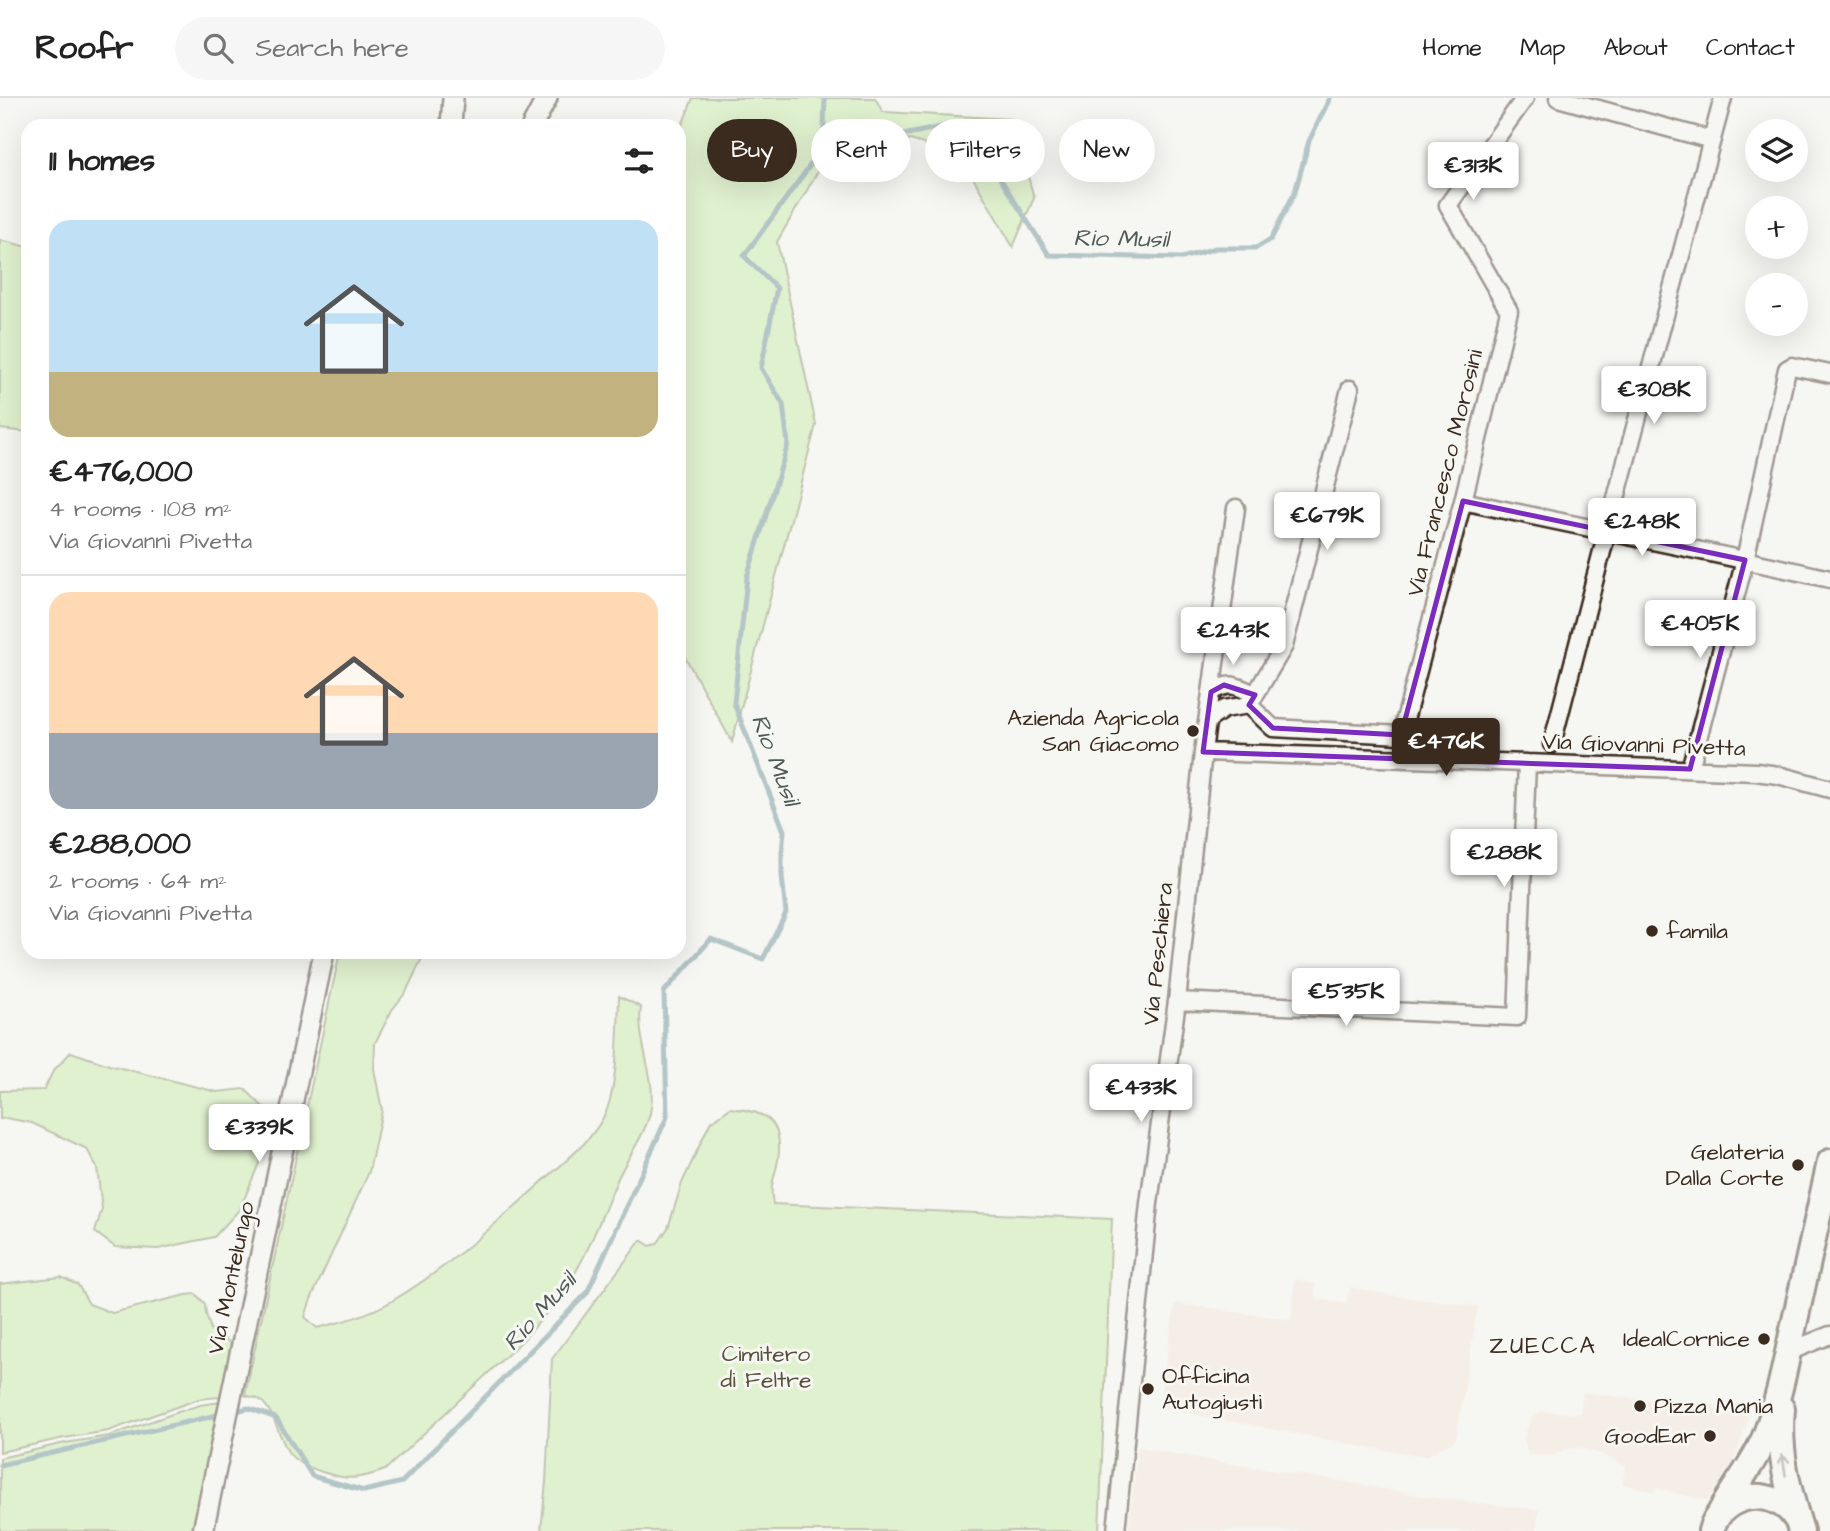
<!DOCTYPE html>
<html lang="en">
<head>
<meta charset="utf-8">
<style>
  :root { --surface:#fff; --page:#f6f6f6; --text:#222; --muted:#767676; --line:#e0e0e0; --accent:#3b2a1e }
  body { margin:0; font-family:"Architects Daughter",sans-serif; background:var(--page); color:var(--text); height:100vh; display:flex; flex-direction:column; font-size:26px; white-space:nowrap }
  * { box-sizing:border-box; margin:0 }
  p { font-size:23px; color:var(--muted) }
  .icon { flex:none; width:38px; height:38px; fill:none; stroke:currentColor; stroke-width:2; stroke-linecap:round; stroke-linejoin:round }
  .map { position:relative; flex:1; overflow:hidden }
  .side { position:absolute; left:21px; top:21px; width:665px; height:840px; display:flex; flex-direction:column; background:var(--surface); border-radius:21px; box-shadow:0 7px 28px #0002 }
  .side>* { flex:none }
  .guide { position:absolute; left:707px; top:21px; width:665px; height:63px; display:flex; gap:14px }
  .fabs { position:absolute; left:1745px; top:21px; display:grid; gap:14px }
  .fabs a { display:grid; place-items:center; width:63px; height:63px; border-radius:50%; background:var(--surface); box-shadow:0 7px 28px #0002; font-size:35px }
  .price { position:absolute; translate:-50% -60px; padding:0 16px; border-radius:7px; background:#fff; color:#222; font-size:23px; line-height:46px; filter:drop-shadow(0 2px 4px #0008) }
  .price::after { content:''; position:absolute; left:50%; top:42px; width:21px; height:16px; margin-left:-10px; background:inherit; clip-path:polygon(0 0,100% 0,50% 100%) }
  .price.active { background:var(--accent); color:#fff }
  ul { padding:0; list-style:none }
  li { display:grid; align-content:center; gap:14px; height:371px; padding:0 28px }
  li+li { border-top:2px solid var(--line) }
  li span { display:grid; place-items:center; height:217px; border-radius:21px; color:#555 }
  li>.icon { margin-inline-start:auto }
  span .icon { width:126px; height:126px; fill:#fffc; stroke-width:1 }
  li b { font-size:30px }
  h2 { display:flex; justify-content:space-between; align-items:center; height:84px; padding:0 28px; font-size:30px }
  .pill { padding:0 24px; border-radius:32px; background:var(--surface); box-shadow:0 7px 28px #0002; font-size:24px; line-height:63px }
  .pill.active { background:var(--accent); color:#fff }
  header { display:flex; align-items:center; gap:42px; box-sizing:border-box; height:98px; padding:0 35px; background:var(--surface); border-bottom:2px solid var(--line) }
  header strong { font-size:33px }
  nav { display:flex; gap:38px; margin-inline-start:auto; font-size:24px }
  .search { width:490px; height:63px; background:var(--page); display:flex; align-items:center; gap:18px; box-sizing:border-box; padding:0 24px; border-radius:38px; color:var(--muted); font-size:26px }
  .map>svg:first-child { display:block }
  .built { fill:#f3e5d8 }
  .green { fill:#c6eba5; stroke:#808a62; stroke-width:2 }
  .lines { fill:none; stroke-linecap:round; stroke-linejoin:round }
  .stream { stroke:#648b91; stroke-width:5 }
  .minor-casing { stroke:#3b2a1e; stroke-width:21 }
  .tertiary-casing { stroke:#3b2a1e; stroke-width:24 }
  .primary-casing { stroke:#3b2a1e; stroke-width:30 }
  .minor { stroke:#f6f6f2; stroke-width:16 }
  .tertiary { stroke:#f6f6f2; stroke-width:19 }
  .primary { stroke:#f6f6f2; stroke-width:24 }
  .oneway { stroke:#989088 }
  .marked { fill:none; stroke:#7b2cbf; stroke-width:5; stroke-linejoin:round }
  .poi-dot { fill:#3b2a1e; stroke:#f6f6f2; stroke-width:2.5 }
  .labels { text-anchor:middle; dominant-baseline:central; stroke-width:6; stroke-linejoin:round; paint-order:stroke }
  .street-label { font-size:23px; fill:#3b2a1e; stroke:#f6f6f2 }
  .poi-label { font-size:23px; fill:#3b2a1e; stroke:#f6f6f2; text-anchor:end }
  .park-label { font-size:23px; fill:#575139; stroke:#f6f6f2 }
  .water-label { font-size:24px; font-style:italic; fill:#4f5b58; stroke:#f6f6f2 }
  .neighbourhood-label { font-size:24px; letter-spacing:2px; fill:#3b2a1e; stroke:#f6f6f2 }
</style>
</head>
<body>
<header>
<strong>Roofr</strong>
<div class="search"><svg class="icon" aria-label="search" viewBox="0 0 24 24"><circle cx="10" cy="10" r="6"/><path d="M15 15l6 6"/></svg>Search here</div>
<nav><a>Home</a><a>Map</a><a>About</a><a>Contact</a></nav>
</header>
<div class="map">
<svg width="1830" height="1433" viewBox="0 0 1830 1433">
  <rect width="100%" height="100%" fill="#f6f6f2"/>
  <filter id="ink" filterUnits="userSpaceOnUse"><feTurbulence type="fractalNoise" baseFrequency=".0143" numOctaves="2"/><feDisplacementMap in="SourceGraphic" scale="14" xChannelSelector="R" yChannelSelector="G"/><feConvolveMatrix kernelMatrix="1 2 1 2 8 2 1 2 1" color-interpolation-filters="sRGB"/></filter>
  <g filter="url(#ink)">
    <!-- built -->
    <path class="built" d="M1295,1181L1315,1186V1197L1319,1201L1346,1205L1350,1189L1388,1197L1478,1208L1456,1342L1426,1358L1370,1350L1162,1310L1160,1300L1175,1205L1291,1222Z
      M1583,1294L1652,1303L1705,1305L1749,1318L1737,1355L1730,1370L1707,1403L1656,1390L1655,1394L1622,1386L1626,1368L1605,1358L1581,1350L1566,1351L1553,1358L1528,1357L1524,1340L1530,1322L1541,1313L1580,1316Z
      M1138,1349L1208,1362L1347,1384L1428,1399L1539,1412L1536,1433H1128Z"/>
    <!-- green -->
    <path class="green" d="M693,0H875L883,14L1012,21L1034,100L1013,149L960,57L847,23L777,144L816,327L732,644L679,548V35Z
      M0,142L28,149V334L0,331Z
      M340,854H425L406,894L392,912L375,945L374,971L382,1012L369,1074L311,1201L305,1219L317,1230C340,1225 372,1215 392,1203C448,1170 494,1127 542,1084C565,1063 593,1043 606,1014C618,985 618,930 619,898L641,909C636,944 656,976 651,1010C648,1032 629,1057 619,1078C606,1107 595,1138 580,1166C566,1194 543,1220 522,1243L385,1372C377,1375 367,1378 359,1379C342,1383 299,1369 289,1355C279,1340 274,1312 260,1302C255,1299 249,1299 245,1297Z
      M71,954L109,967L217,994L245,991L263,1009L262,1058L240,1111L214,1139L158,1151L115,1149L95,1134L102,1111L97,1070L87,1051L32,1025L6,1020L0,1021V993L44,992L53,973Z
      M730,1010C766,1014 784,1021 778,1062C775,1081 769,1085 773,1106L1112,1121L1099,1433H541L546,1384L552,1261L641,1142L650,1148L657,1146L668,1130L682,1085L710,1025Z
      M61,1179L78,1187L89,1206L112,1215L186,1197L196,1196L205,1206L206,1216L211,1232L234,1247L225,1294L219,1299L199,1301L179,1308L108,1333L64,1340L0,1354V1186Z
      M221,1304L197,1426L192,1433H0V1360L65,1345L109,1338L181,1313L200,1307Z"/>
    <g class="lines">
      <!-- stream -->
      <path class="stream" d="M823,53L825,0
        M232,1314L248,1310L276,1320L312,1378L364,1393L402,1384L587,1195L667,1019L664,894L711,841L763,861L786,815L782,778V755L784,733L734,605L747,479L788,346L783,306L761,270L777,190L744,158L819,55L964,24L1049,157L1182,160L1216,150H1256L1271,141L1295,94L1309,43L1330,0
        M0,1367L222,1316"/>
      <!-- minor casing -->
      <g class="minor-casing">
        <path id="minor" d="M1558,0L1712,42
          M1463,403C1585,430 1708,453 1830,481
          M1211,594C1230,583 1236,587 1255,597
          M1249,607L1273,630L1401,637L1463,403L1509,213L1448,107L1525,0
          M1207,623L1224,611L1249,607L1284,548L1350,291
          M1552,646L1607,434L1723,0
          M1203,654L1527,665L1756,674L1778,677L1830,691
          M1690,671L1745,462L1787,271L1792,268L1830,276
          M1177,903L1517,919L1527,665
          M1788,1254L1830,1237
          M1116,1433L1149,1105L1177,903L1203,654L1236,410"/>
      </g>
      <!-- tertiary casing -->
      <g class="tertiary-casing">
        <path id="tertiary" d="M451,28L453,0
          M532,28L547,0
          M203,1433L324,854"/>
      </g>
      <!-- primary casing -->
      <g class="primary-casing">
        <path id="primary" d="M1782,1311C1778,1354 1788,1392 1801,1433
          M1720,1415C1734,1388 1755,1365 1766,1336C1779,1301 1786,1263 1794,1227C1806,1173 1818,1118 1830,1064
          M1711,1433C1719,1400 1761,1388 1787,1410C1791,1413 1794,1418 1797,1422"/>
      </g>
      <!-- minor -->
      <use href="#minor" class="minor"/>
      <!-- tertiary -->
      <use href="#tertiary" class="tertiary"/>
      <!-- primary -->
      <use href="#primary" class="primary"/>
    </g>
    <!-- one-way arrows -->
    <defs><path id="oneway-shaft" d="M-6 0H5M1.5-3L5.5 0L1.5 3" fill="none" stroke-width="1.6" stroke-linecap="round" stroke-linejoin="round" transform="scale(1.75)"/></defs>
    <use class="oneway" href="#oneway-shaft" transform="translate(1784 1367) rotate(-99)"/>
  </g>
  <!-- marked area -->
  <path d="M0 0H1830V1433H0ZM1463,403L1745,462L1690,671L1203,654L1211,594L1224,587L1255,597L1249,607L1273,630L1401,637Z" fill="#f6f6f2" fill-opacity=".55" fill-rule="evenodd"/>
  <path class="marked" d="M1463,403L1745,462L1690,671L1203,654L1211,594L1224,587L1255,597L1249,607L1273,630L1401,637Z"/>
  <!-- markers -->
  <g class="poi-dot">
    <circle cx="1193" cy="633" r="7"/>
    <circle cx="1652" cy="833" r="7"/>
    <circle cx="1798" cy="1067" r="7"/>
    <circle cx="1764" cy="1241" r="7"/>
    <circle cx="1148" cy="1291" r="7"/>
    <circle cx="1640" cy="1308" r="7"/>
    <circle cx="1710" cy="1338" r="7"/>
  </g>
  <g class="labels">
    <!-- street labels -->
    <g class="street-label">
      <text transform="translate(1445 375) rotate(-76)">Via Francesco Morosini</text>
      <text transform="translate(1644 647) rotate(2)">Via Giovanni Pivetta</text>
      <text transform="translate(1158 856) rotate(-84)">Via Peschiera</text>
      <text transform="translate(231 1180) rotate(-78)">Via Montelungo</text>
    </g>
    <!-- poi labels -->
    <g class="poi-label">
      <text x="1179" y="620">Azienda Agricola<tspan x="1179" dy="26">San Giacomo</tspan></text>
      <text x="1666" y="833" text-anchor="start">famila</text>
      <text x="1784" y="1054">Gelateria<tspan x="1784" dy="26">Dalla Corte</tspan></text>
      <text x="1750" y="1241">IdealCornice</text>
      <text x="1162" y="1278" text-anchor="start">Officina<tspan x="1162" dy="26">Autogiusti</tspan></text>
      <text x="1654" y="1308" text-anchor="start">Pizza Mania</text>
      <text x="1696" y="1338">GoodEar</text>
    </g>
    <!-- park labels -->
    <g class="park-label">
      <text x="766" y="1256">Cimitero<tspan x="766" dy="26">di Feltre</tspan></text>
    </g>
    <!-- water labels -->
    <g class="water-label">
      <text transform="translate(1121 141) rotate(1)">Rio Musil</text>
      <text transform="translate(775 662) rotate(69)">Rio Musil</text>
      <text transform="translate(540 1214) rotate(-48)">Rio Musil</text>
    </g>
    <!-- neighbourhood labels -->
    <g class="neighbourhood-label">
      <text x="1543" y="1248">ZUECCA</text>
    </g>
  </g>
</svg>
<div class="fabs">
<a><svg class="icon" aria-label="layers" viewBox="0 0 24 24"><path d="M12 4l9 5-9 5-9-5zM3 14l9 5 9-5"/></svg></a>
<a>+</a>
<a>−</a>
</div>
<b class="price" style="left:1473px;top:104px">€313K</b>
<b class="price" style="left:1654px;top:328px">€308K</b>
<b class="price" style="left:1327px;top:454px">€679K</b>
<b class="price" style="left:1642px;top:460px">€248K</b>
<b class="price" style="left:1700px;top:562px">€405K</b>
<b class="price" style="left:1233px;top:569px">€243K</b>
<b class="price active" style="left:1446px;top:680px">€476K</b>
<b class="price" style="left:1504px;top:791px">€288K</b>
<b class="price" style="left:1346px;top:930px">€535K</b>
<b class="price" style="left:1141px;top:1026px">€433K</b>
<b class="price" style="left:259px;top:1066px">€339K</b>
<div class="guide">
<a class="pill active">Buy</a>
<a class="pill">Rent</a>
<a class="pill">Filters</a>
<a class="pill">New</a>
</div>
<section class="side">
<h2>11 homes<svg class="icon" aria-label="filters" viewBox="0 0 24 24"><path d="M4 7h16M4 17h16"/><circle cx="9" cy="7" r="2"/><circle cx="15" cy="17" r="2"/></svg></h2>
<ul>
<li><span style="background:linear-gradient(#bfe0f5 70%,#c2b280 0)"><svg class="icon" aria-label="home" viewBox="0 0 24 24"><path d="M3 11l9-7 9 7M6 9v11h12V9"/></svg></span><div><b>€476,000</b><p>4 rooms · 108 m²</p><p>Via Giovanni Pivetta</p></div></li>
<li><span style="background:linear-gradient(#ffd9b3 65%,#9aa5b1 0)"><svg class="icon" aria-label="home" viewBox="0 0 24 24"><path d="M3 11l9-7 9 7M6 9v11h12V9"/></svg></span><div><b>€288,000</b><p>2 rooms · 64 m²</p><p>Via Giovanni Pivetta</p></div></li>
</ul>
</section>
</div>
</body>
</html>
